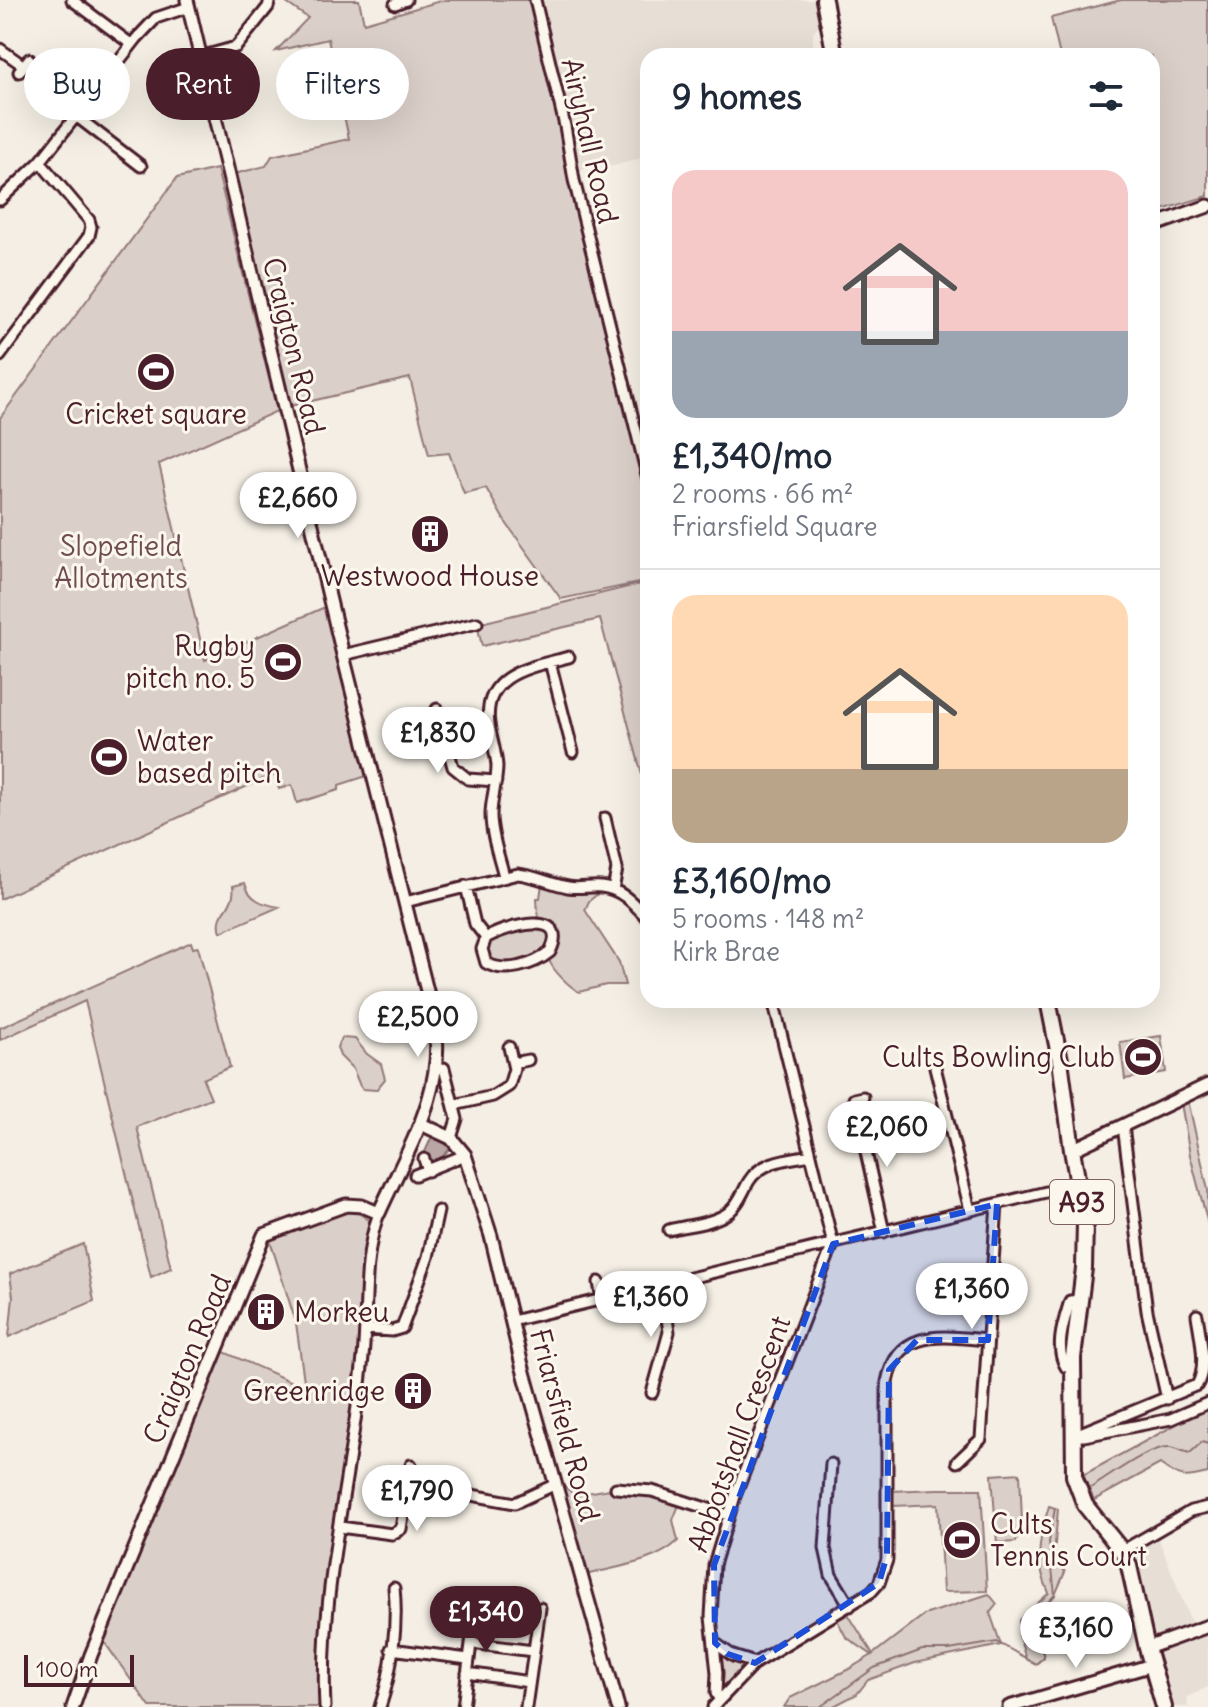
<!DOCTYPE html>
<html lang="en">
<head>
<meta charset="utf-8">
<style>
  :root { --surface:#fff; --page:#f6f6f7; --text:#1f2937; --muted:#747a83; --line:#e0e1e3; --accent:#4a1f2b }
  body { margin:0; font-family:Delius,sans-serif; background:var(--page); color:var(--text); height:100vh; display:flex; flex-direction:column; font-size:30px; white-space:nowrap }
  * { box-sizing:border-box; margin:0 }
  p { font-size:26px; color:var(--muted) }
  .icon { flex:none; width:44px; height:44px; fill:none; stroke:currentColor; stroke-width:2; stroke-linecap:round; stroke-linejoin:round }
  .map { position:relative; flex:1; overflow:hidden }
  .drawer { position:absolute; left:640px; top:48px; width:520px; height:960px; display:flex; flex-direction:column; background:var(--surface); border-radius:24px; box-shadow:0 8px 32px #0002 }
  .drawer>* { flex:none }
  .hud { position:absolute; left:24px; top:48px; width:496px; height:72px; display:flex; gap:16px }
  .scale { position:absolute; left:24px; bottom:20px; width:110px; box-sizing:border-box; padding-left:8px; border:4px solid #4a1f2b; border-top:0; font-size:22px; line-height:28px; white-space:nowrap; color:#4a1f2b; -webkit-text-stroke:6px #fbf7ec; paint-order:stroke }
  .price { position:absolute; translate:-50% -68px; padding:0 18px; border-radius:28px; background:#fff; color:#222; font-size:26px; line-height:52px; filter:drop-shadow(0 2px 4px #0008) }
  .price::after { content:''; position:absolute; left:50%; top:48px; width:24px; height:18px; margin-left:-12px; background:inherit; clip-path:polygon(0 0,100% 0,50% 100%) }
  .price.current { background:var(--accent); color:#fff }
  ul { padding:0; list-style:none }
  li { display:grid; align-content:center; gap:16px; height:424px; padding:0 32px }
  li+li { border-top:2px solid var(--line) }
  li span { display:grid; place-items:center; height:248px; border-radius:24px; color:#555 }
  li>.icon { margin-inline-start:auto }
  span .icon { width:144px; height:144px; fill:#fffc; stroke-width:1 }
  li b { font-size:34px }
  h2 { display:flex; justify-content:space-between; align-items:center; height:96px; padding:0 32px; font-size:34px }
  .pill { padding:0 28px; border-radius:36px; background:var(--surface); box-shadow:0 8px 32px #0002; font-size:28px; line-height:72px }
  .pill.current { background:var(--accent); color:#fff }
  .map>svg:first-child { display:block }
  .built { fill:#e7dfd6 }
  .green { fill:#dbd0c9; stroke:#92787a; stroke-width:2 }
  .water { fill:#baa7a5; stroke:#8d7174; stroke-width:2 }
  .lines { fill:none; stroke-linecap:round; stroke-linejoin:round }
  .stream { stroke:#8d7174; stroke-width:2 }
  .minor-casing { stroke:#4a1f2b; stroke-width:15 }
  .tertiary-casing { stroke:#4a1f2b; stroke-width:17 }
  .primary-casing { stroke:#4a1f2b; stroke-width:20 }
  .minor { stroke:#fbf7ec; stroke-width:9 }
  .tertiary { stroke:#fbf7ec; stroke-width:11 }
  .primary { stroke:#fbf7ec; stroke-width:14 }
  .marked { fill:#1d4ed8; fill-opacity:0.2; stroke:#1d4ed8; stroke-width:6; stroke-dasharray:16 10; stroke-linejoin:round }
  .labels { text-anchor:middle; dominant-baseline:central; stroke-width:6; stroke-linejoin:round; paint-order:stroke }
  .shield { fill:#fbf7ec; stroke:#7f6065; stroke-width:2 }
  .shield-label { font-size:26px; font-weight:bold; fill:#4a1f2b }
  .street-label { font-size:28px; fill:#4a1f2b; stroke:#fbf7ec }
  .poi-label { font-size:28px; fill:#4a1f2b; stroke:#fbf7ec; text-anchor:end }
  .park-label { font-size:28px; fill:#6e4b52; stroke:#fbf7ec }
</style>
</head>
<body>
<div class="map">
<svg width="1208" height="1707" viewBox="0 0 1208 1707">
  <rect width="100%" height="100%" fill="#f4eee4"/>
  <filter id="ink" filterUnits="userSpaceOnUse"><feTurbulence type="fractalNoise" baseFrequency=".0125" numOctaves="2"/><feDisplacementMap in="SourceGraphic" scale="16" xChannelSelector="R" yChannelSelector="G"/><feConvolveMatrix kernelMatrix="1 2 1 2 8 2 1 2 1" color-interpolation-filters="sRGB"/></filter>
  <g filter="url(#ink)">
    <!-- built -->
    <path class="built" d="M539,0H817L822,21L813,33V49L827,56H648V156L614,166L590,167L579,172Z
      M1158,1537L1193,1627L1202,1623L1208,1641V1687L1187,1697L1188,1707H1172L1135,1548Z"/>
    <!-- green -->
    <path class="green" d="M282,0H359L364,23L444,0H532L648,477V581L561,599L504,520L486,488L464,493L449,453L429,455L410,378L290,406L234,174L266,166L272,156L349,139L328,39L276,51L308,18Z
      M1121,0H1208V196L1152,213V56H1060L1051,18Z
      M217,169L277,411L159,464L205,660L325,607L357,736L373,774L339,785V790L297,803L292,785L279,789L274,774L0,899V418L177,178Z
      M648,582V797L600,619L482,646L477,624Z
      M245,883C249,900 263,904 279,907L221,932C214,911 237,908 233,886Z
      M542,884L568,892H600L589,901L585,910L619,962L625,985H606L579,992C569,986 553,971 549,960L557,952L559,936L548,920L538,917L537,898H540Z
      M541,927L550,936C550,939 549,947 548,949C539,963 502,966 489,961L485,947C495,929 523,930 541,927Z
      M191,942L193,948L198,947L230,1067L203,1079L211,1098L137,1127L171,1268L151,1277L85,1001L0,1040V1028Z
      M1161,1036L1166,1072L1125,1079L1120,1042Z
      M342,1038L355,1039L367,1054L381,1064L385,1079L376,1090L363,1089L360,1086L353,1069L340,1056L337,1047Z
      M1188,1100L1208,1190V1224L1190,1155L1181,1103Z
      M352,1209L369,1220L347,1474L332,1576L325,1707H150L103,1640L222,1351L305,1388L296,1323L270,1240L336,1213Z
      M83,1244L94,1301L9,1337L13,1297L10,1274Z
      M1208,1407V1473C1184,1479 1180,1479 1160,1464L1094,1500L1083,1475Z
      M1020,1473L1022,1521L1016,1542L997,1543L992,1475Z
      M556,1480L575,1495L616,1488L681,1500L673,1520L678,1541C654,1564 613,1567 581,1576Z
      M937,1489H981L987,1591L943,1592L938,1504L893,1506L892,1491Z
      M1049,1506L1058,1509L1054,1555L1065,1572L1055,1595L1029,1623L1038,1637L1044,1657L1036,1664L1026,1659L1019,1636V1620L1049,1593C1034,1559 1039,1540 1049,1506Z
      M989,1594L997,1604L990,1613L1001,1645L915,1663L868,1680L857,1694L832,1707H784L790,1698L849,1669L872,1655L846,1637L837,1620L848,1614L873,1654L924,1615Z
      M721,1653L745,1664L724,1689L719,1687V1655Z"/>
    <!-- water -->
    <path class="water" d="M433,1134L452,1147L442,1157L431,1162L424,1154Z"/>
    <g class="lines">
      <!-- stream -->
      <path class="stream" d="M1089,1489C1108,1478 1149,1445 1171,1447C1177,1448 1184,1452 1190,1453L1202,1442L1208,1444
        M820,1707L874,1668L922,1650H949L997,1642L1036,1664L1044,1657L1038,1637L1029,1623L1055,1595L1049,1542L1055,1508"/>
      <!-- minor casing -->
      <g class="minor-casing">
        <path id="minor" d="M72,0L131,44
          M535,0L565,126L574,180L648,479
          M395,4L406,0
          M0,49L24,66
          M200,57L236,47L268,7L270,0
          M19,72L29,59
          M76,116L141,166
          M0,200L40,162L137,38L156,18L189,7
          M0,356L89,236L91,227L89,220L40,162
          M343,655L477,623
          M550,662L573,752
          M437,709L453,767L468,779L496,781
          M605,818L617,869L613,890
          M504,876C499,856 491,835 491,815C491,799 497,783 497,766C496,752 491,738 489,724C482,673 532,667 569,657
          M466,886L475,924L486,938L482,949L486,963C505,974 534,965 550,952C572,907 504,927 486,938
          M405,902L518,874C536,876 551,884 568,887C579,889 590,886 601,887C622,889 635,905 648,919
          M513,1063L528,1060
          M935,1067L970,1210
          M444,1068L457,1119L451,1138
          M863,1097L854,1099L884,1232
          M454,1105L493,1096L509,1086L514,1069L509,1047
          M1123,1126L1147,1311L1167,1399
          M424,1159L428,1171
          M415,1175L465,1155
          M669,1230C687,1225 713,1224 729,1212C739,1204 743,1191 749,1181C762,1160 790,1159 811,1155
          M599,1282L602,1300
          M512,1321L1079,1184
          M365,1329L392,1331L402,1328L428,1257L438,1211
          M1073,1369L1066,1367C1054,1348 1064,1321 1070,1301L1080,1300
          M652,1393L669,1332L662,1285
          M1073,1436L1197,1385C1208,1367 1200,1336 1197,1315
          M1076,1436H1084L1171,1419L1208,1403
          M957,1462L981,1439L997,1204
          M831,1464L825,1548L831,1575L850,1606
          M616,1488L652,1491L728,1515
          M466,1494L515,1503L556,1484
          M340,1527L392,1534L401,1529L411,1465
          M1122,1551L1191,1511L1208,1507
          M471,1643L533,1651
          M715,1643L733,1656L755,1663
          M391,1649L468,1659
          M467,1673L529,1682
          M719,1699L716,1693L717,1673L711,1617L714,1565L735,1496L833,1244L773,1000
          M325,1707C319,1590 352,1473 363,1357C368,1308 362,1259 379,1213
          M380,1707C392,1672 398,1624 394,1588
          M463,1707L474,1620L471,1600
          M526,1707L540,1608
          M713,1707L755,1663L871,1592L879,1583L887,1560V1382C898,1326 944,1337 988,1340"/>
      </g>
      <!-- tertiary casing -->
      <g class="tertiary-casing">
        <path id="tertiary" d="M1152,226L1208,206
          M421,1124L451,1138L465,1155L491,1236L522,1365L618,1707
          M1072,1150L1208,1085
          M1147,1648L1208,1626
          M73,1707L91,1655L264,1235L346,1205L362,1206L379,1213C406,1152 448,1089 434,1019L343,655L187,0
          M1009,1707L1152,1665"/>
      </g>
      <!-- primary casing -->
      <g class="primary-casing">
        <path id="primary" d="M824,0L835,56
          M1048,1000L1060,1060L1072,1150L1085,1223L1084,1268L1073,1358L1074,1476L1085,1505L1122,1551L1129,1566L1147,1648L1164,1707"/>
      </g>
      <!-- minor -->
      <use href="#minor" class="minor"/>
      <!-- tertiary -->
      <use href="#tertiary" class="tertiary"/>
      <!-- primary -->
      <use href="#primary" class="primary"/>
    </g>
  </g>
  <!-- marked area -->
  <path class="marked" d="M997,1204L988,1340H917L889,1370L887,1555L879,1583L755,1663L728,1654L715,1643L714,1565L833,1244Z"/>
  <!-- icons -->
  <defs>
    <g id="stadium-disc" transform="scale(2)"><circle r="9.5" fill="#4a1f2b" stroke="#fbf7ec"/><path d="M0-5a6.5 5 0 1 0 0 10a6.5 5 0 1 0 0-10ZM-3.5-1.8h7v3.6h-7Z" fill="#fff"/></g>
    <g id="building-disc" transform="scale(2)"><circle r="9.5" fill="#4a1f2b" stroke="#fbf7ec"/><path d="M-4-6H4V6H1V3H-1V6H-4ZM-2.5-4.3h1.7v1.8h-1.7ZM.8-4.3h1.7v1.8H.8ZM-2.5-1h1.7V.8h-1.7ZM.8-1h1.7V.8H.8Z" fill="#fff"/></g>
  </defs>
  <g fill-rule="evenodd">
    <use href="#stadium-disc" x="156" y="372"/>
    <use href="#building-disc" x="430" y="534"/>
    <use href="#stadium-disc" x="283" y="662"/>
    <use href="#stadium-disc" x="109" y="757"/>
    <use href="#stadium-disc" x="1143" y="1057"/>
    <use href="#building-disc" x="266" y="1312"/>
    <use href="#building-disc" x="413" y="1391"/>
    <use href="#stadium-disc" x="962" y="1540"/>
  </g>
  <g class="labels">
    <!-- shield labels -->
    <rect class="shield" x="1050" y="1180" width="64" height="44" rx="6"/>
    <g class="shield-label">
      <text x="1082" y="1202">A93</text>
    </g>
    <!-- street labels -->
    <g class="street-label">
      <text transform="translate(590 141) rotate(77)">Airyhall Road</text>
      <text transform="translate(294 346) rotate(76)">Craigton Road</text>
      <text transform="translate(187 1359) rotate(-67)">Craigton Road</text>
      <text transform="translate(565 1425) rotate(75)">Friarsfield Road</text>
      <text transform="translate(739 1434) rotate(-70)">Abbotshall Crescent</text>
    </g>
    <!-- poi labels -->
    <g class="poi-label">
      <text x="156" y="414" text-anchor="middle">Cricket square</text>
      <text x="430" y="576" text-anchor="middle">Westwood House</text>
      <text x="255" y="646">Rugby<tspan x="255" dy="32">pitch no. 5</tspan></text>
      <text x="137" y="741" text-anchor="start">Water<tspan x="137" dy="32">based pitch</tspan></text>
      <text x="1115" y="1057">Cults Bowling Club</text>
      <text x="294" y="1312" text-anchor="start">Morkeu</text>
      <text x="385" y="1391">Greenridge</text>
      <text x="990" y="1524" text-anchor="start">Cults<tspan x="990" dy="32">Tennis Court</tspan></text>
    </g>
    <!-- park labels -->
    <g class="park-label">
      <text x="121" y="546">Slopefield<tspan x="121" dy="32">Allotments</tspan></text>
    </g>
  </g>
</svg>
<div class="scale">100 m</div>
<b class="price" style="left:298px;top:540px">£2,660</b>
<b class="price" style="left:438px;top:775px">£1,830</b>
<b class="price" style="left:418px;top:1059px">£2,500</b>
<b class="price" style="left:887px;top:1169px">£2,060</b>
<b class="price" style="left:972px;top:1331px">£1,360</b>
<b class="price" style="left:651px;top:1339px">£1,360</b>
<b class="price" style="left:417px;top:1533px">£1,790</b>
<b class="price current" style="left:486px;top:1654px">£1,340</b>
<b class="price" style="left:1076px;top:1670px">£3,160</b>
<div class="hud">
<a class="pill">Buy</a>
<a class="pill current">Rent</a>
<a class="pill">Filters</a>
</div>
<section class="drawer">
<h2>9 homes<svg class="icon" aria-label="filters" viewBox="0 0 24 24"><path d="M4 7h16M4 17h16"/><circle cx="9" cy="7" r="2"/><circle cx="15" cy="17" r="2"/></svg></h2>
<ul>
<li><span style="background:linear-gradient(#f6c9c9 65%,#9aa5b1 0)"><svg class="icon" aria-label="home" viewBox="0 0 24 24"><path d="M3 11l9-7 9 7M6 9v11h12V9"/></svg></span><div><b>£1,340/mo</b><p>2 rooms · 66 m²</p><p>Friarsfield Square</p></div></li>
<li><span style="background:linear-gradient(#ffd9b3 70%,#b9a48a 0)"><svg class="icon" aria-label="home" viewBox="0 0 24 24"><path d="M3 11l9-7 9 7M6 9v11h12V9"/></svg></span><div><b>£3,160/mo</b><p>5 rooms · 148 m²</p><p>Kirk Brae</p></div></li>
</ul>
</section>
</div>
</body>
</html>
